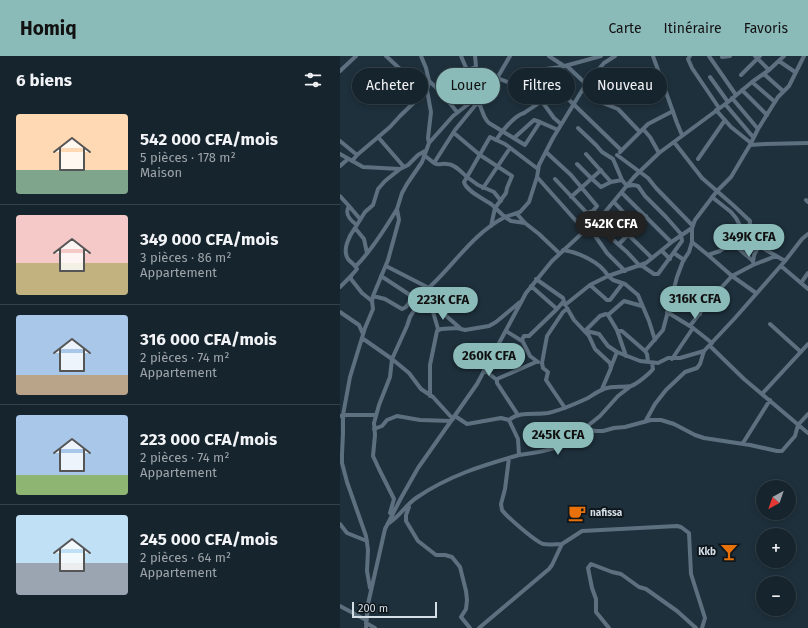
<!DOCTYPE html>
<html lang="fr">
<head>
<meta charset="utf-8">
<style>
  :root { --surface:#16242d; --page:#233039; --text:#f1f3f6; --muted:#9ea4aa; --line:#354149; --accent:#8bbbb9 }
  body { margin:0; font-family:"Fira Sans",sans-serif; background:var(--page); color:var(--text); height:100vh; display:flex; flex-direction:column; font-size:15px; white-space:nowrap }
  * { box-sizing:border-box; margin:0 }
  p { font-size:13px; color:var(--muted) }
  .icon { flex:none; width:22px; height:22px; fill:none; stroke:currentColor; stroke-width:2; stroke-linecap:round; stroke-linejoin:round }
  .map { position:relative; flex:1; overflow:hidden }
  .panel { display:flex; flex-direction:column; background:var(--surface); width:340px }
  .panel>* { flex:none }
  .hud { position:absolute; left:12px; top:12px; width:380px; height:36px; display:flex; gap:8px }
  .needle { width:26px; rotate:220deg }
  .controls { position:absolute; left:416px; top:424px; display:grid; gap:8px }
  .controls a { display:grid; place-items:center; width:40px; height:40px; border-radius:50%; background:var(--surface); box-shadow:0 2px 6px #0003,0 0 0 1px var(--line); font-size:20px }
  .scale { position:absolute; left:12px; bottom:10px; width:85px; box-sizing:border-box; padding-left:4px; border:2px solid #d4dee7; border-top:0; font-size:11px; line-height:14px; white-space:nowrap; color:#d4dee7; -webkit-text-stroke:3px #0f171c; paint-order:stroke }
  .price { position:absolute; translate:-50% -34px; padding:0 9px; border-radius:14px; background:var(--accent); color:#111; font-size:13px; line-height:26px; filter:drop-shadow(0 1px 2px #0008) }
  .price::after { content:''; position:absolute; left:50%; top:24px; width:12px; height:9px; margin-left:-6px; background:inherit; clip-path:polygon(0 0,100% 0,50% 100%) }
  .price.active { background:#222; color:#fff }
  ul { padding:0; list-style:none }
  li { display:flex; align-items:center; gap:12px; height:100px; padding:0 16px }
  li+li { border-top:1px solid var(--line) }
  li span { display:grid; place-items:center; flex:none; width:112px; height:80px; border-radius:4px; color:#555 }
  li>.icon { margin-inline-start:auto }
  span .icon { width:48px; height:48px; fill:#fffc; stroke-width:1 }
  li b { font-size:17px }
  h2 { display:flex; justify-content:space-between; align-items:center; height:48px; padding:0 16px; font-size:17px }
  .pill { padding:0 14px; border-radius:18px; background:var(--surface); box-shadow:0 2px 6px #0003,0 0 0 1px var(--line); font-size:14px; line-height:36px }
  .pill.active { background:var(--accent); color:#111 }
  header { display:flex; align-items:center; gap:24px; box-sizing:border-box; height:56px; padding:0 20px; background:var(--accent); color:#111 }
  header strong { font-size:19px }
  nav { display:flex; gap:22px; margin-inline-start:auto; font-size:14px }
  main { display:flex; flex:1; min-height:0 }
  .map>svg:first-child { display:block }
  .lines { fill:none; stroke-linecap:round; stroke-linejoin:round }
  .minor { stroke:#5d707f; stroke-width:4 }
  .labels { text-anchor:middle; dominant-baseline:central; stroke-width:4; stroke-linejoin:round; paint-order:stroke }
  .poi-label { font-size:10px; font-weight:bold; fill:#d4dee7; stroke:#0f171c; text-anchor:start }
</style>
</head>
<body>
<header>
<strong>Homiq</strong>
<nav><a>Carte</a><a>Itinéraire</a><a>Favoris</a></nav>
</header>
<main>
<section class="panel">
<h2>6 biens<svg class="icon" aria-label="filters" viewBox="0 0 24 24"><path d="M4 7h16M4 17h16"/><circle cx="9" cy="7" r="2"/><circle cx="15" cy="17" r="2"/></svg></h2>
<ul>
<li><span style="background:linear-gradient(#ffd9b3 70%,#7fa58c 0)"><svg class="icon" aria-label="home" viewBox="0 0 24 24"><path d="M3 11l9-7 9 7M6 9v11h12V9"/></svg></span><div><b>542 000 CFA/mois</b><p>5 pièces · 178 m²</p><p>Maison</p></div></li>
<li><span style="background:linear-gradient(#f6c9c9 60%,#c2b280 0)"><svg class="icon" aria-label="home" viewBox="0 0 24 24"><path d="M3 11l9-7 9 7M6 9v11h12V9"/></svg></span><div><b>349 000 CFA/mois</b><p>3 pièces · 86 m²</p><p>Appartement</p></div></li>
<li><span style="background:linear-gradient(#a9c7e8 75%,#b9a48a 0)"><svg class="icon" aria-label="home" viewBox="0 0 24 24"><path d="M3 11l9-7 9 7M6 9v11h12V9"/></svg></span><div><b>316 000 CFA/mois</b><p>2 pièces · 74 m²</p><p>Appartement</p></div></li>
<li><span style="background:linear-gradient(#a9c7e8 75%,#8fb573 0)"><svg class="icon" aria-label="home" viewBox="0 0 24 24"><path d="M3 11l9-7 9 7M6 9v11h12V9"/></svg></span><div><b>223 000 CFA/mois</b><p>2 pièces · 74 m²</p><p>Appartement</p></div></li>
<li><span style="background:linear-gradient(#bfe0f5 60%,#9aa5b1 0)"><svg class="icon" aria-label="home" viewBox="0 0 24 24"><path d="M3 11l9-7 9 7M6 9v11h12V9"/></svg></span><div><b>245 000 CFA/mois</b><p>2 pièces · 64 m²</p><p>Appartement</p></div></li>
</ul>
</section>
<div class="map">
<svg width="468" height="572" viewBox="0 0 468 572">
  <rect width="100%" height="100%" fill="#1e303c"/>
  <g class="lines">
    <!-- minor -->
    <path class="minor" d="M46,0L85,36L87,34
      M81,0L86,12L89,25L87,34L91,56L88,82L89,87
      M121,0L127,14L134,12L141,24L149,30
      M209,0L224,10
      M313,0L337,67L342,79
      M350,0L348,3L352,12L379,52
      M369,0L396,39
      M415,0L429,14
      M382,1L390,0
      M439,5L455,16
      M227,10L246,28
      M134,12L136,10L135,0
      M0,15L16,0
      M424,18L443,35
      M401,19L420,0
      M370,21L388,46
      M157,22L170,27L185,22L206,13L221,11L261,0
      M185,22L214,62L221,68
      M223,22L232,30L225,40
      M89,25L100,35L117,56
      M412,26L435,46
      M218,31L225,40L281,94
      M243,34L260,46L278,53L299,75
      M402,34L427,59
      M392,42L418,73
      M138,46C143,53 142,61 149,67L185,89L200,66L218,74
      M260,46C280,36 303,31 324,30
      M385,48L413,81
      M376,54L391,71L411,87
      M238,72L256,89L262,96L273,103L282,124L287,130L293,129L298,130L305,140L326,161L341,178L342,185L318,218H314L301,209
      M303,73L310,81L319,97
      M114,77L140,99L172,120L167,132L166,137L155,152L151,170
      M38,81L64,111
      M174,82L194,64L200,66
      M156,84C162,75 174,60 184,57C198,47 217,38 223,22L214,12
      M0,85L17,99L12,105
      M334,86L362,122L393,149L410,165V168L403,175
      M410,89L425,88L468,87
      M206,96L231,119L257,150L253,155
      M280,96L308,68L333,55
      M0,98L23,111L60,113L68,109L78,99L85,95
      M246,98L271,126
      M17,99L50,71L60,60L85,36
      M84,99L94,107L115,74L138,46L137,44
      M277,99L308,122L316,132L353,170
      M358,103L385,64
      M94,107C99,110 102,107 107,108C115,108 121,116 127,121L124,126C126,135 144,143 151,148C156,152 160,157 165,161L180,156L189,146L197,121L199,109L213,82L246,28L264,7L275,0
      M237,108L252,123L261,131L271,126L282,124
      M0,110L8,103
      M197,121L245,175
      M215,123L247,157L253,155L259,162
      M143,132L170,92
      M282,137L331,186
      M0,140L9,150C4,158 10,164 17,169
      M231,141L261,114
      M372,141L391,156L396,162L407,183
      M466,144L468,146
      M161,145L154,136L138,129L127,121L150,81L165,88L198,113
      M274,146L296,170
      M9,150L20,163
      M265,156L312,202
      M177,158L185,167L199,178L219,197
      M254,167L287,196L300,210
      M249,171L267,197L285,215
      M15,172C9,180 2,194 8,203C11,207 15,208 17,213L11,220V223L22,237L32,245
      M393,185L399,193L413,205
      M352,186L368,199L380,195L393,185L407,183L445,205
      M279,188L306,160
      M223,194C237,196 261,206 268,220L306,207L333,185L352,172
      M322,195L330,203
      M27,197L24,183L15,172L25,156L33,149L38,133L45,125L60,113
      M334,197L344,204
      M368,199L392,220L413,209L436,200
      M413,206L414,199L419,190
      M16,210C32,194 45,173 57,153
      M46,210L89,232
      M441,210L468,233
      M41,220L73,241L77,242C109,218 128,180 165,161L171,165L185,167
      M196,223L223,242L225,249L250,229L268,220L273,224L285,228L298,239L309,265L315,284
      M461,227L468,217
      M250,229L267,244H270L283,227
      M191,230L217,253L223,246
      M0,231L11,220
      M83,237L91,249L98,273
      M33,240L45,243L62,253L66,251L73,241
      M78,242L77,250L70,261L67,270L52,303L69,317L81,333L93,341L113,363
      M89,245L120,272
      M331,245L351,253L360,258
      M227,252L234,264L249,280L255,293L270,307L271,312L262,333
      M0,256L19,269L23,278
      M327,256L353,272L372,287
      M268,259L284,245L302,250
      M430,268L461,296
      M350,270L368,246L392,220L416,237
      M166,275L182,285
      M245,275L260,260L266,258L268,259L277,274L286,300
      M246,275L259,278L268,290L277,296L300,305L318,307L328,302H340L364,295
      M278,277L279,275H282L305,295L307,298L308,306
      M22,282L52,303L50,321L39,349L34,367L35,379L33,400L39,413L54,443L50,457
      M370,290L404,323L468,377
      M305,295L323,274L337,221L343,205L349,196L352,186V172L355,164L377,135L391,121L410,89L418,73L438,41L449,30L464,0
      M332,303L353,272
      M198,306L190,300L182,284L184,280H189L217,253
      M271,311L277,296
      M144,314L157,324
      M291,330L278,340L260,360L245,372L255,375H263L274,372L285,371L311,364H321L334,368L355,379L364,382L410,389L437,395H442L455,380L458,369L468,358
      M422,338L468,288
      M90,340V309L97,275L101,273L117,272L125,274L149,270L156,266L180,246
      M225,352L206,324L208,316L203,312L202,307L207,280L223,256L227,253
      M178,359L157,327V323L196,306
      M0,360L7,359H36
      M115,360L127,368L161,362L169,364
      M305,366L315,348L326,334L345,316L357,312L360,308L364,295L395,262L445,205L462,183L468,178
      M34,373L42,370L47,364L57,360L80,364L111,365
      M403,387L430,344
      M179,399C208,395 223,393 245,372
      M169,402L165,433L161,448L162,454C167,461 195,485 203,488C209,489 216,488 222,488
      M69,451L66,459V465L78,485L96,499H105L112,501L120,511L126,535L127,544L126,553L121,561L130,572
      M49,467C60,460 66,449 76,442C108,420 143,409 179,399L178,383L169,364C180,355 195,359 208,357C222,354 235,348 248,342C253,339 258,335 264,333C274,329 283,332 291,330C297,328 309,318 313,313L312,307
      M0,468L7,477L27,485
      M30,532L27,515L28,494L26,480L7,426L2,407V398L3,378V359L10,321L25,272L33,253L32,245L33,240L48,204L59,164L57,153L62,137L67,128L82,106L89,87L113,60L131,46L156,24L170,0
      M0,550L26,564
      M26,567L35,572
      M26,572L28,548L45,473L61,442L78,412L137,328L186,237L212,205L265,156L294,121L319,97L388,46L412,26L429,14L444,0
      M139,572L209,513L212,509L222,488L242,475L337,470L341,471L349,477L351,518L365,562L362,572
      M269,572L256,556V543L252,532L248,512L251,508L272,516L281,518L299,531L306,533L337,555L356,572"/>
  </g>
  <!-- icons -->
  <defs>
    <g id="cafe-bare" transform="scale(1.38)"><path d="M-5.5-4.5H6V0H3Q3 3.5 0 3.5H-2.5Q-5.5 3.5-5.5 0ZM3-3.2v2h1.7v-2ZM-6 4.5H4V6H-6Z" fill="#e8710a" stroke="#0f171c" stroke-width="2.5" paint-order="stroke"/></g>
    <g id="bar-bare" transform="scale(1.38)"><path d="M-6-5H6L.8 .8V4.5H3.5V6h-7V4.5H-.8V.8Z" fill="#e8710a" stroke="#0f171c" stroke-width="2.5" paint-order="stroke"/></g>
  </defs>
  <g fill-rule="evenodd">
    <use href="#cafe-bare" x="237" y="457"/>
    <use href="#bar-bare" x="389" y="496"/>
  </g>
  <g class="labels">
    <!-- poi labels -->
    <g class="poi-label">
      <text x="250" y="457">nafissa</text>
      <text x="376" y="496" text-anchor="end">Kkb</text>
    </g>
  </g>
</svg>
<div class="controls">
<a><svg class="needle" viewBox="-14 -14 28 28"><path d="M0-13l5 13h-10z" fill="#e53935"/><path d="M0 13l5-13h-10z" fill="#9ea4aa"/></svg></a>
<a>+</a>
<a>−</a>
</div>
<div class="scale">200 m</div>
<b class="price active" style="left:271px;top:189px">542K CFA</b>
<b class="price" style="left:409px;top:202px">349K CFA</b>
<b class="price" style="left:355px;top:264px">316K CFA</b>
<b class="price" style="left:103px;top:265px">223K CFA</b>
<b class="price" style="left:149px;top:321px">260K CFA</b>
<b class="price" style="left:218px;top:400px">245K CFA</b>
<div class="hud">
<a class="pill">Acheter</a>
<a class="pill active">Louer</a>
<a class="pill">Filtres</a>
<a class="pill">Nouveau</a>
</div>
</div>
</main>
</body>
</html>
